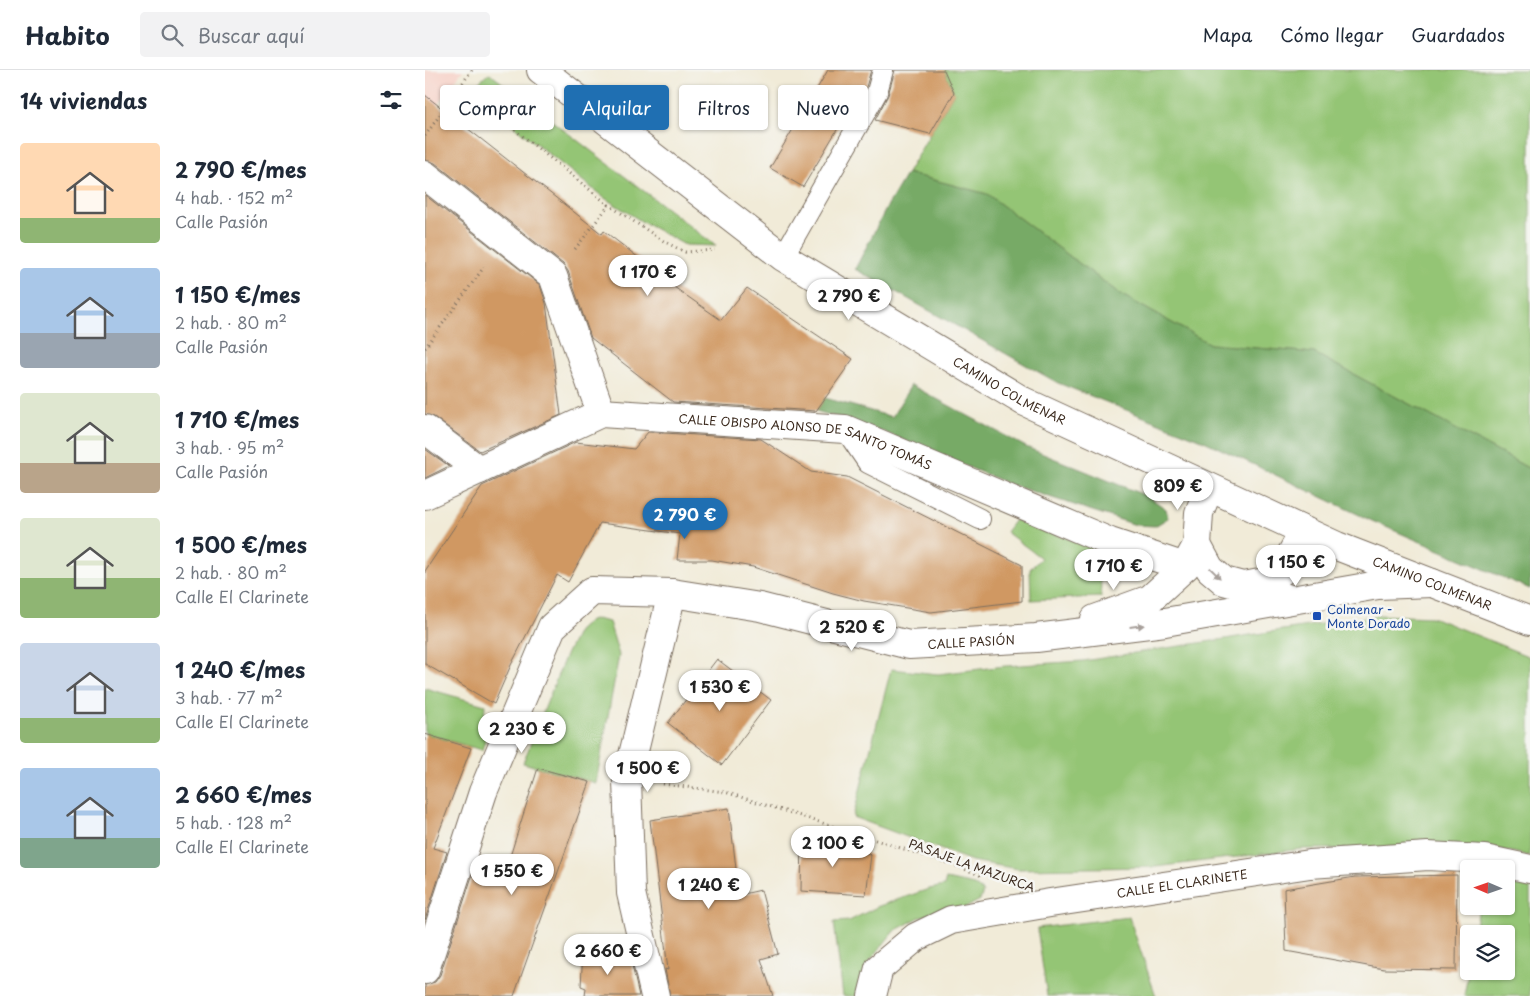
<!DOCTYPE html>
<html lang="es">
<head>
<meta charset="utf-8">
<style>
  :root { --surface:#fff; --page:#f2f2f3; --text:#1f2937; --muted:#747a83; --line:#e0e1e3; --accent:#1f6fb2 }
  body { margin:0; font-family:"Playpen Sans",sans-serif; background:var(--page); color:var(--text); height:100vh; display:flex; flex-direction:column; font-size:19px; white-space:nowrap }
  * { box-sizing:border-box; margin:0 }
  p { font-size:16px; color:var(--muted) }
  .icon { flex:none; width:28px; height:28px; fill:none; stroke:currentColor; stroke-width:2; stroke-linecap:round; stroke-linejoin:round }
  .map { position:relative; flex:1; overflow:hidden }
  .panel { display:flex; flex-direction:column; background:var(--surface); width:425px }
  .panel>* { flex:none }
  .guide { position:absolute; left:15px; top:15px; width:475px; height:45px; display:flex; gap:10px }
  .needle { width:32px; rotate:272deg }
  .tools { position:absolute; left:1035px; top:790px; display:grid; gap:10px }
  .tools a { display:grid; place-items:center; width:55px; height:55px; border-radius:5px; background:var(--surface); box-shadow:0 1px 4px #0004; font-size:25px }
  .price { position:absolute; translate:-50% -42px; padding:0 11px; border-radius:18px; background:#fff; color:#222; font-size:16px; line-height:32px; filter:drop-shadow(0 1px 2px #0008) }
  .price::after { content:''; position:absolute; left:50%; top:30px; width:15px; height:11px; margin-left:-8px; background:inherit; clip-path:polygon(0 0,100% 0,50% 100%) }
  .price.current { background:var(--accent); color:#fff }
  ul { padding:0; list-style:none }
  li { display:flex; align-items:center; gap:15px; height:125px; padding:0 20px }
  li span { display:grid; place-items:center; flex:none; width:140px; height:100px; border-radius:5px; color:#555 }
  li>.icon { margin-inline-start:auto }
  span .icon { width:60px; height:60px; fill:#fffc; stroke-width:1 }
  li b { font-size:21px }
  h2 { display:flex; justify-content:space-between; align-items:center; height:60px; padding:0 20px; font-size:21px }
  .chip { padding:0 18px; border-radius:5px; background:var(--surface); box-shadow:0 1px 4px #0004; font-size:18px; line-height:45px }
  .chip.current { background:var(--accent); color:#fff }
  header { display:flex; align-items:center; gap:30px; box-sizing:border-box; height:70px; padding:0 25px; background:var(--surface); border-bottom:1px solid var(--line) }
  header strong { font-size:24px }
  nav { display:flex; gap:28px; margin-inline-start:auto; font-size:18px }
  .search { width:350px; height:45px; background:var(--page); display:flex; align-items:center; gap:12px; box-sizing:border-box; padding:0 18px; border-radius:5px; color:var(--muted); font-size:19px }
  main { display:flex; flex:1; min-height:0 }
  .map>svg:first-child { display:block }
  .built { fill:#f7d1c7 }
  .green { fill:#94c574; stroke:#687849 }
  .forest { fill:#7a6; stroke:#596a42 }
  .building { fill:#d09862 }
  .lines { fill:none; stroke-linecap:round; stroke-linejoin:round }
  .service-casing { stroke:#7b6e5f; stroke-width:22 }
  .minor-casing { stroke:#7b6e5f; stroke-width:30 }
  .secondary-casing { stroke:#7b6e5f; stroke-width:30 }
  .path { stroke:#7b6e5f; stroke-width:3; stroke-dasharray:1 4; stroke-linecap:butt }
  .service { stroke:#fff; stroke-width:20 }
  .minor { stroke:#fff; stroke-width:28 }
  .secondary { stroke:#fff; stroke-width:28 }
  .oneway { fill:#a79f9a }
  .transit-dot { fill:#1a4fb4; stroke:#f6f6f2; stroke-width:2 }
  .labels { text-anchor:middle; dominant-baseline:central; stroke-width:5; stroke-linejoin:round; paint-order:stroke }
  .street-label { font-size:12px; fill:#3b2a1e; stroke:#f6f6f2 }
  .transit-label { font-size:12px; fill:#164399; stroke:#f6f6f2; text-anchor:start }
</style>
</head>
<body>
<header>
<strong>Habito</strong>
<div class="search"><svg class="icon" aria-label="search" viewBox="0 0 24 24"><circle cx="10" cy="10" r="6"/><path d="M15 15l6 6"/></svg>Buscar aquí</div>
<nav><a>Mapa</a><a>Cómo llegar</a><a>Guardados</a></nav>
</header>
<main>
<section class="panel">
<h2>14 viviendas<svg class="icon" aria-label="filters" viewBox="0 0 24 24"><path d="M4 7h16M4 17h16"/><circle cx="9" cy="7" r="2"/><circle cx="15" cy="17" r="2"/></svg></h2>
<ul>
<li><span style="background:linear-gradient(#ffd9b3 75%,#8fb573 0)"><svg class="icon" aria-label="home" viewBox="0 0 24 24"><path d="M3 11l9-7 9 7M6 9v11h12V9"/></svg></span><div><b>2 790 €/mes</b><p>4 hab. · 152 m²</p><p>Calle Pasión</p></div></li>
<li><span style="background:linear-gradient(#a9c7e8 65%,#9aa5b1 0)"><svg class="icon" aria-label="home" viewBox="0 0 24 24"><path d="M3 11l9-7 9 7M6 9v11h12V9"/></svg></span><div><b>1 150 €/mes</b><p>2 hab. · 80 m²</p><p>Calle Pasión</p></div></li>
<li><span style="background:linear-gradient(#dfe7d0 70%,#b9a48a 0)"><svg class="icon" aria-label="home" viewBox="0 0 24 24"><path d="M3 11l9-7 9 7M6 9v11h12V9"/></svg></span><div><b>1 710 €/mes</b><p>3 hab. · 95 m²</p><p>Calle Pasión</p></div></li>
<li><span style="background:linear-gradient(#dfe7d0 60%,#8fb573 0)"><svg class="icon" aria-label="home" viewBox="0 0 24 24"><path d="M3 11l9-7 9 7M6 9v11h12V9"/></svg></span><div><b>1 500 €/mes</b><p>2 hab. · 80 m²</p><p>Calle El Clarinete</p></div></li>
<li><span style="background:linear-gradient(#c9d6e8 75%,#8fb573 0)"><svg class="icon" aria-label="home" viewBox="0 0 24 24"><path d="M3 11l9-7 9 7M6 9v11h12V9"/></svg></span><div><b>1 240 €/mes</b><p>3 hab. · 77 m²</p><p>Calle El Clarinete</p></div></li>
<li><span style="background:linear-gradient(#a9c7e8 70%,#7fa58c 0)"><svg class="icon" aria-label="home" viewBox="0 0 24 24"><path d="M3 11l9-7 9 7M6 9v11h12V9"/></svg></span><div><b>2 660 €/mes</b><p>5 hab. · 128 m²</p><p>Calle El Clarinete</p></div></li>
</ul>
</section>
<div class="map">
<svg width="1105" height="926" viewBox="0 0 1105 926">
  <rect width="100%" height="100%" fill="#f6f6f2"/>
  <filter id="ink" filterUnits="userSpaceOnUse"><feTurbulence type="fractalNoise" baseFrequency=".02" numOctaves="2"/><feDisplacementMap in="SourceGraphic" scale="10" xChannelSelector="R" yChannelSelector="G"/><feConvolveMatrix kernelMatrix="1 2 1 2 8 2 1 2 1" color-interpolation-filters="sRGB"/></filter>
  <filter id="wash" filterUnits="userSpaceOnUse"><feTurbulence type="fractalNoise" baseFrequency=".0096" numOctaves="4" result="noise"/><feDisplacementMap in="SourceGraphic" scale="20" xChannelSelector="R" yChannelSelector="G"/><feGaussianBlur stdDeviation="1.12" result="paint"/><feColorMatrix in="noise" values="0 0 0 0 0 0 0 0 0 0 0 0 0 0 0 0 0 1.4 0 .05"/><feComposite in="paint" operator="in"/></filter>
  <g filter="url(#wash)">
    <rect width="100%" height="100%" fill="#f1ebd8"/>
    <!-- built -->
    <path class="built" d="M0,0H38L0,51Z"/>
    <!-- green -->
    <path class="green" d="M519,0H1105V399L889,283L785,274L695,224L562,124L482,103L529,23Z
      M64,3L291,176L260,175L216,151L178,127L45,21Z
      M590,450L675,480L676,527L606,530L605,499L616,488L581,462Z
      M954,545L1007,547L1105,587V786L1065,777L877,779L731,797L593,799L547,791L428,747L466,599L513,604L580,596L658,591Z
      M171,549L184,552L194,585L171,713L98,693L140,587L153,561L163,552Z
      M0,618L60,635L59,650L65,653L57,680L0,664Z
      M521,809L549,815L558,822L555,830L542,837L497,846L469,861L444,892L431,926H418L409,852L424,851L454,836L504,819L519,816Z
      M1081,811L1105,816V926H1039L1044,898V901H1081V864H1050L1054,836H1081Z
      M704,847L731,926H622L612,858Z"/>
    <!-- forest -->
    <path class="forest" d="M482,103L562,124L695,224L785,274L889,283L1105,399V519L947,451L777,370L633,313L430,199L463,135Z
      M486,315L601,377L724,427L741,439L743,448L730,456L711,455L584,414L454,360L391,341L400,328L467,347Z"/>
    <g id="blocks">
      <!-- building -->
      <path class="building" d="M403,0H446L441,17L426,44L422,43L378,117L345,98Z
        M470,0H519L529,23L505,64L450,50L463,25Z
        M0,25L177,164L179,161L223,195L222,198L296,250L322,218L428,289L391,341L248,332L166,268L143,201L138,194L10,93L0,90Z
        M0,125L115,215L121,233L136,345L55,381L9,347L0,344Z
        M223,362L336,369L386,402L422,407L597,495V531L506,542L439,531L408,523L328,497L287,490H252L255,464L175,453L143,512L132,505L86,595L69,634L0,594V501L57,416L151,372L209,379Z
        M0,379L24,396L0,408Z
        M292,589L346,630L297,695L243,653Z
        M0,664L46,678L8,778L22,782L0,850Z
        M113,698L165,712L89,926H0V915L10,912L15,905L52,791L81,799Z
        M304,738L314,825L336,820L353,884L336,889L348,926H245L240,899L243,900L225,750Z
        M377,763L446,785L441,825L376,821Z
        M1032,805L1031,900L959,899L861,881L859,819L930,807Z
        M158,880L206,891L214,926H160L161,918L156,916Z"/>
    </g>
  </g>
  <g filter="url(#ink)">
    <use href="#blocks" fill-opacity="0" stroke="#7b6e5f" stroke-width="1"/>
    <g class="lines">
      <!-- service casing -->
      <g class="service-casing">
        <path id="service" d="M358,187L452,22L458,0
          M420,359L443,393L555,449"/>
      </g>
      <!-- minor casing -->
      <g class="minor-casing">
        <g id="minor">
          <path d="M0,105L128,206L176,343"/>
          <path d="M0,359L54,400"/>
          <path id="s1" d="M0,425L176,343L420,359L685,472L760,497"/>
          <path d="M772,475L785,499L799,511L862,528"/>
          <path d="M819,516L840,512L857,501L879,461"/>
          <path d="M670,549L725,529L760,497L772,475L774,443L784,418"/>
          <path id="s2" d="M0,900L58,722L127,557L167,521L247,523L335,537L484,575L611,568L740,552L953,515L1007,513"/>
          <path d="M230,926L206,823L202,710L247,523"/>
          <path id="s3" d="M447,926L454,898L491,867L526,850L625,833L885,794L1003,786L1059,789L1105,799"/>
        </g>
      </g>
      <!-- secondary casing -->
      <g class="secondary-casing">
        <g id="secondary">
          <path id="s4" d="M116,0L358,187L598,331L912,476L1105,551"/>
        </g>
      </g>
      <!-- path -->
      <path class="path" d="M35,16L184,135
        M0,66L47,0
        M150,179L184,135L240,172L260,182L290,180
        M0,278L59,197
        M238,714L300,722L529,795L557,806"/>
      <!-- service -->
      <use href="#service" class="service"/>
      <!-- minor -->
      <use href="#minor" class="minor"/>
      <!-- secondary -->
      <use href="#secondary" class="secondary"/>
    </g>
    <!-- one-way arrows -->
    <defs><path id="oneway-solid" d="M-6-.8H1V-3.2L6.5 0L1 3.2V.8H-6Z" transform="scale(1.25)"/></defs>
    <g class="oneway">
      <use href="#oneway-solid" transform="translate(790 503) rotate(45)"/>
      <use href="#oneway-solid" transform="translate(712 556) rotate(-7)"/>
    </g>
  </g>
  <!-- markers -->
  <rect class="transit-dot" x="887" y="541" width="10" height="10" rx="2.5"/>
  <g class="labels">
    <!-- street labels -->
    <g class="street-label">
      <text stroke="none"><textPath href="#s4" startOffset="569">CAMINO COLMENAR</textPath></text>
      <text stroke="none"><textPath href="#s1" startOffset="402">CALLE OBISPO ALONSO DE SANTO TOMÁS</textPath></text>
      <text stroke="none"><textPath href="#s4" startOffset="1034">CAMINO COLMENAR</textPath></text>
      <text stroke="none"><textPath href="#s2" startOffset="805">CALLE PASIÓN</textPath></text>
      <text transform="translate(547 795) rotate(20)">PASAJE LA MAZURCA</text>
      <text stroke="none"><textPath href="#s3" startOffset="350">CALLE EL CLARINETE</textPath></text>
    </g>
    <!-- transit labels -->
    <g class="transit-label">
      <text x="902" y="539">Colmenar -<tspan x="902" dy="14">Monte Dorado</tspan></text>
    </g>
  </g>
</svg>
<div class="tools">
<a><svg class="needle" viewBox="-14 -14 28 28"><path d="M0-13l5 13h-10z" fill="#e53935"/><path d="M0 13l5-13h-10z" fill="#747a83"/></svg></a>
<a><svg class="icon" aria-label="layers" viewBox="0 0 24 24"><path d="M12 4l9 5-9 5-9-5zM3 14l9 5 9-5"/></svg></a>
</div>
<b class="price" style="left:223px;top:227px">1 170 €</b>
<b class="price" style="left:424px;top:251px">2 790 €</b>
<b class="price" style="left:753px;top:441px">809 €</b>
<b class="price current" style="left:260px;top:470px">2 790 €</b>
<b class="price" style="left:871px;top:517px">1 150 €</b>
<b class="price" style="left:689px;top:521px">1 710 €</b>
<b class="price" style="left:427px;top:582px">2 520 €</b>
<b class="price" style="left:295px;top:642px">1 530 €</b>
<b class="price" style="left:97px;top:684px">2 230 €</b>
<b class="price" style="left:223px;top:723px">1 500 €</b>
<b class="price" style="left:408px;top:798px">2 100 €</b>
<b class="price" style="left:87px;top:826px">1 550 €</b>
<b class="price" style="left:284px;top:840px">1 240 €</b>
<b class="price" style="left:183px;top:906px">2 660 €</b>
<div class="guide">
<a class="chip">Comprar</a>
<a class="chip current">Alquilar</a>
<a class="chip">Filtros</a>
<a class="chip">Nuevo</a>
</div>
</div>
</main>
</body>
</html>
